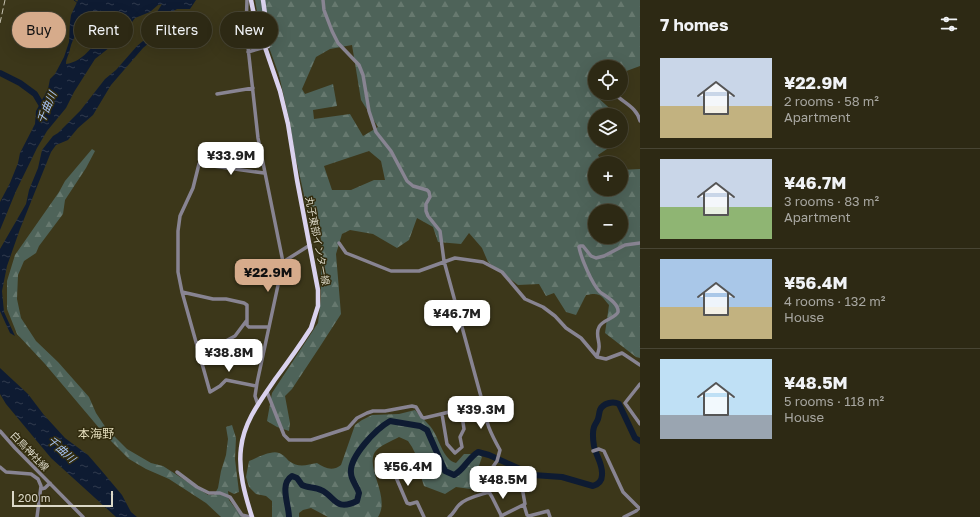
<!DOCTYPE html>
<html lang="en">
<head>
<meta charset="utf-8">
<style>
  :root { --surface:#2d2914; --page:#35311d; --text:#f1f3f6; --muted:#a7a6a0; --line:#484534; --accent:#d6ab8b }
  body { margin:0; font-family:"Golos Text","Noto Sans JP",sans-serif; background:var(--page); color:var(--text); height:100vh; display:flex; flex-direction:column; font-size:15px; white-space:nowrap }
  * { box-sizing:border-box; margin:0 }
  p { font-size:13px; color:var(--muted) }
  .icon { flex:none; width:22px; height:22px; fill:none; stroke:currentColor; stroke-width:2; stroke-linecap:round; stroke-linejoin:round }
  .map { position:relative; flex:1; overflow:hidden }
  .sheet { display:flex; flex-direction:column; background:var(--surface); width:340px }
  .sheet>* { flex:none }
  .top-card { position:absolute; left:12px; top:12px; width:380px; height:36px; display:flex; gap:8px }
  .tools { position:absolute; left:588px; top:60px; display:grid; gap:8px }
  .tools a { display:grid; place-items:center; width:40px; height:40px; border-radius:50%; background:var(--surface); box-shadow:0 4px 16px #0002,0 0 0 1px var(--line); font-size:20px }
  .scale { position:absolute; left:12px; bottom:10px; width:101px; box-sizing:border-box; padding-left:4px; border:2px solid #dbd8c7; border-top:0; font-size:11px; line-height:14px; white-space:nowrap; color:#dbd8c7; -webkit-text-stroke:3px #322c0f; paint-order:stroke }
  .price { position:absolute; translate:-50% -34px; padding:0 9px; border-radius:8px; background:#fff; color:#222; font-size:13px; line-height:26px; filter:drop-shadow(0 1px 2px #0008) }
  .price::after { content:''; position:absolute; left:50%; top:24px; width:12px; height:9px; margin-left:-6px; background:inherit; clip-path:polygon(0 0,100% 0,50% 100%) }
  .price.on { background:var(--accent); color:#111 }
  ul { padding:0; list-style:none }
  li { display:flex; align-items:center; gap:12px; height:100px; padding:0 20px }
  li+li { border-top:1px solid var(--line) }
  li span { display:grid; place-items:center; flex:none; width:112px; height:80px; border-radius:0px; color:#555 }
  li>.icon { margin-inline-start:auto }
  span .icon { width:48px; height:48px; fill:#fffc; stroke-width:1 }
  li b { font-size:17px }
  h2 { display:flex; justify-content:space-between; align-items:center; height:48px; padding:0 20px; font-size:17px }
  .tag { padding:0 14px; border-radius:18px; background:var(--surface); box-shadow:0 4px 16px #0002,0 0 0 1px var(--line); font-size:14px; line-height:36px }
  .tag.on { background:var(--accent); color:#111 }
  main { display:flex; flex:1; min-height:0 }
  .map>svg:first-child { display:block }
  .forest { fill:url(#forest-firs); fill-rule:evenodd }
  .water { fill:url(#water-ripples); fill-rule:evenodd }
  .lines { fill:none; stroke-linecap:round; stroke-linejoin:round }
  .stream { stroke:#0e1b32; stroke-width:1 }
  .river { stroke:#0e1b32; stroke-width:6 }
  .minor { stroke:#888492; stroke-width:3.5 }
  .major { stroke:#dad2ee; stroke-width:4.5 }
  .rail { stroke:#c7c3b1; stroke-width:1; stroke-dasharray:6 3; stroke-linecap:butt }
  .labels { text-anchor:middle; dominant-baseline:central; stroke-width:3; stroke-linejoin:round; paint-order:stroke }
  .street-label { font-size:10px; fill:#dbd8c7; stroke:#322c0f }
  .water-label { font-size:11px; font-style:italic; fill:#a8c5f7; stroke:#322c0f }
  .quarter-label { font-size:12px; fill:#e3ddbc; stroke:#322c0f }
</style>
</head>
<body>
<main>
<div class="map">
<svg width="640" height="517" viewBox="0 0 640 517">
  <defs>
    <pattern id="forest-firs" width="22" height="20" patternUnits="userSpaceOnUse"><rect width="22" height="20" fill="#4e6359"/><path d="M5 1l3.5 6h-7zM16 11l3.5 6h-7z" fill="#67796f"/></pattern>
    <pattern id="water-ripples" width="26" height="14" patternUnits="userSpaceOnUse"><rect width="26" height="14" fill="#0e1b32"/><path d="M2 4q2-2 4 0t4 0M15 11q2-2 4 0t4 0" fill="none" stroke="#303b4e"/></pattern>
  </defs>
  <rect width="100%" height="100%" fill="#3c371a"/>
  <!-- forest -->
  <path class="forest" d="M255,0H640V66L621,73V67H595V93H597L595,95L617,115H595V141H619L598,155L602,163H595V189H621V170L640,169V358L636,357L605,333L609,305C601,295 600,292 586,295L576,315L566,312L554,293L546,296L539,284L518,285L488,262L482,248L469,233L461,244L438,242L433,227L417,218L409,240L397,248L373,234L350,230L342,234L336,254L341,314L321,345L292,389L285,396L290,423L289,431L277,427L267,421L272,393L318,323L321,298V239L316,216L307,208L295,155L290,123L279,75L258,17ZM352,45L361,100L378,127L363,136L350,114L314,119L313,110L337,106L333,84L305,94L302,89L316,57L330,49ZM369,151L381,161L385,180H374L351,190H332L324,166ZM595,211H621V237H595Z
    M92,149L95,151L86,168L65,200L63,214L39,246L36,253L24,261L18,275L17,299L21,318L36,341L58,362L89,397L96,413L106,428L127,449L151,463L163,466L208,495H214L218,488L221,471L226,455L228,439L226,427L232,425L236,438L235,459L239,492L234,494L228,491L229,500L242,517H221L206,503L169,479L146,469L129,459L105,435L45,364L17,334L7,309V281L15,255L59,192L65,181Z
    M415,410C421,418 430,424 434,432C440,442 444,460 456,463L464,454H480L482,457L471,489L456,487L445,494L424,486L422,480L419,461L412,447L408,441L399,437C392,441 380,445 375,452C365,468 391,497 378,517H328L311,508L303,510L299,513V517H272V501L266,496L256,494L249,487L246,477L249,461C257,458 271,450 279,453C284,455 286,458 289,461C298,468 307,465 317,463C325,468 332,472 341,465L355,425L362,420L372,415L399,414Z"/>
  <!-- water -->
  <path class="water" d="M78,0H196L190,9H177L169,14L166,29L143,48L111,85L93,115L78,128L68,140L56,145L51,152L20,229L7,266L2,291L4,312L15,336L10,333L0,311V249L26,204L29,190L38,168L42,150L53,136L58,133L80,111L105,79L116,70L137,46L149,36C150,23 155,15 162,4L158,5L150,12L135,18L119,40L95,59L74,92L66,108L47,131L37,148L16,191L0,230V202L10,183L18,163L20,153L35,124L36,111L48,89L50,79L55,74L64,57L69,42L70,22L71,15ZM91,22L104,24C100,40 84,62 66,64C66,58 69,55 70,49C73,37 79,27 91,22Z
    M0,368L28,394L44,415L65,438L88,455L101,470L122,495L131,512L137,517H116L51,458L6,404L0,394Z"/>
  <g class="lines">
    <!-- stream -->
    <path class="stream" d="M74,0L78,3"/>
    <!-- river -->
    <path class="river" d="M0,73L20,83L35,94L44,109
      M289,517C289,505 279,484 292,476L297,478L302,485C308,488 315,487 321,490C335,496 335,512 357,501L359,493C357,486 351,480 351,473C349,457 376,429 390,421L420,426L427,430L445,471L454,475C464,470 468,458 478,452L489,455L533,475L562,477L593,486C599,484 602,481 602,475C603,464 596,456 594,446C593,440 592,433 594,427C595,424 597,422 598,419C599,416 599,413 600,410C603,403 613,401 619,404L635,438L640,441"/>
    <!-- minor -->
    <path class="minor" d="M247,0L246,29L258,138L283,262L257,383L255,396L258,405
      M323,0L324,10L332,31L338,43L359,65L363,75L369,111L376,132L391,151L407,181L413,186L427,190L429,192L430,197L426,204V211L428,216L440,231L444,261L483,404C485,421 491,434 500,450L497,461L492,468L489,492L492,497L502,517
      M248,52L265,47
      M614,93C623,103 637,107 640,121
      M217,94L253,88
      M264,173L199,164L193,188L180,216L178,231V272L182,292L213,299H226L244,303L247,305V325L249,327H268
      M339,243L346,253L391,271H419L455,258L483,262L502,272L525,299L543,307L555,316L566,328L581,338L597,357L606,359L622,353L640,365
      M283,262L310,245
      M182,292L210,392L220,386L226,380L256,386
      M198,348L224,342L235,336L247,320
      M597,357C597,354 599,351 599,348C600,341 595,334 599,327C602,320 616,318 618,312C619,303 605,296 600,292C592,284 581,258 579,247L580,246H583L591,256L596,258L604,256L625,245L640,243
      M640,384L625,403L640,424
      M267,392L284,435L289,440H311L348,428L357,418L367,413L373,411H385L412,406L416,407L422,417L424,418L483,404
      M442,414L447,444L455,453L462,447L460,437L464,429L461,409
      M0,431L15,448L83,517
      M593,451L599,449L604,451L623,492L639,508
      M387,461H389L407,503L410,504L417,502L424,517
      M0,467L6,472L31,474L38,479L41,486L37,517
      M177,472L197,487L209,493H220L230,497L242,515L250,517
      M41,489L45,488L50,483
      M524,505L527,515L529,516L548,511L550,517
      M501,516L525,504L522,487
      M449,517C454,513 455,509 459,505C465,498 480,495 489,492
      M624,517L636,511L639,508H640"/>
    <!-- major -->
    <path class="major" d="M251,0L254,15L280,91L288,124L297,180L318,290V306L311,328C300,345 288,362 276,378C261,400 244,421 241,448C238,471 245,495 252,517
      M263,0L269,42L268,46L265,47"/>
    <!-- rail -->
    <path class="rail" d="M0,23L5,0"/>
  </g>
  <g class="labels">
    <!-- street labels -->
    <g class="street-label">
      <text transform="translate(318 241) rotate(79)">丸子東部インター線</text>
      <text transform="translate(30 451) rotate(46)">白鳥神社線</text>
    </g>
    <!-- water labels -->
    <g class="water-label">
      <text transform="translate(46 107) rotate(-67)">千曲川</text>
      <text transform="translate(62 449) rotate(42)">千曲川</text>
    </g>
    <!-- quarter labels -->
    <g class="quarter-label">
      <text x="96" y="433">本海野</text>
    </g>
  </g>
</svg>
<div class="tools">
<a><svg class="icon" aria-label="locate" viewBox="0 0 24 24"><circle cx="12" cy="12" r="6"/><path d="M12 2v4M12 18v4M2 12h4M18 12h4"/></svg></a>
<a><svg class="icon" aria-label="layers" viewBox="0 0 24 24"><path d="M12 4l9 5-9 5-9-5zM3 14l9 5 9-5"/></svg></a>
<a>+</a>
<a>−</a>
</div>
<div class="scale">200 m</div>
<b class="price" style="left:231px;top:176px">¥33.9M</b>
<b class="price on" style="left:268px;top:293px">¥22.9M</b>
<b class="price" style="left:457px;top:334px">¥46.7M</b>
<b class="price" style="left:229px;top:373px">¥38.8M</b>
<b class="price" style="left:481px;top:430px">¥39.3M</b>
<b class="price" style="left:408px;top:487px">¥56.4M</b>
<b class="price" style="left:503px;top:500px">¥48.5M</b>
<div class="top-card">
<a class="tag on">Buy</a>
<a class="tag">Rent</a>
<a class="tag">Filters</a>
<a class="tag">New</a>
</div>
</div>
<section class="sheet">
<h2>7 homes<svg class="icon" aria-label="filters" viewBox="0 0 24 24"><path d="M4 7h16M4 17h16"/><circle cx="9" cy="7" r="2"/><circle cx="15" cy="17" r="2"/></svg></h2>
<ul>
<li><span style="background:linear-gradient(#c9d6e8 60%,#c2b280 0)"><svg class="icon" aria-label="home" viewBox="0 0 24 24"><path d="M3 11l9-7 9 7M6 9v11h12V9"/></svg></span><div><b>¥22.9M</b><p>2 rooms · 58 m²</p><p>Apartment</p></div></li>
<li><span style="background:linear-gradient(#c9d6e8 60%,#8fb573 0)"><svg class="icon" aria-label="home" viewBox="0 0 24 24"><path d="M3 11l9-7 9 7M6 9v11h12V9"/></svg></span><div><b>¥46.7M</b><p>3 rooms · 83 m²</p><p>Apartment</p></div></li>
<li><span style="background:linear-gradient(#a9c7e8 60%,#c2b280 0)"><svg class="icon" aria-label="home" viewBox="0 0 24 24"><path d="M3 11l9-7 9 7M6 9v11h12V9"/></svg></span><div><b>¥56.4M</b><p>4 rooms · 132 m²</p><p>House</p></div></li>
<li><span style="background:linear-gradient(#bfe0f5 70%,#9aa5b1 0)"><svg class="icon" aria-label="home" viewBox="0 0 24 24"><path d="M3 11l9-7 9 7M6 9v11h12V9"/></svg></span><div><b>¥48.5M</b><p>5 rooms · 118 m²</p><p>House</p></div></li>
</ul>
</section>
</main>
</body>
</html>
